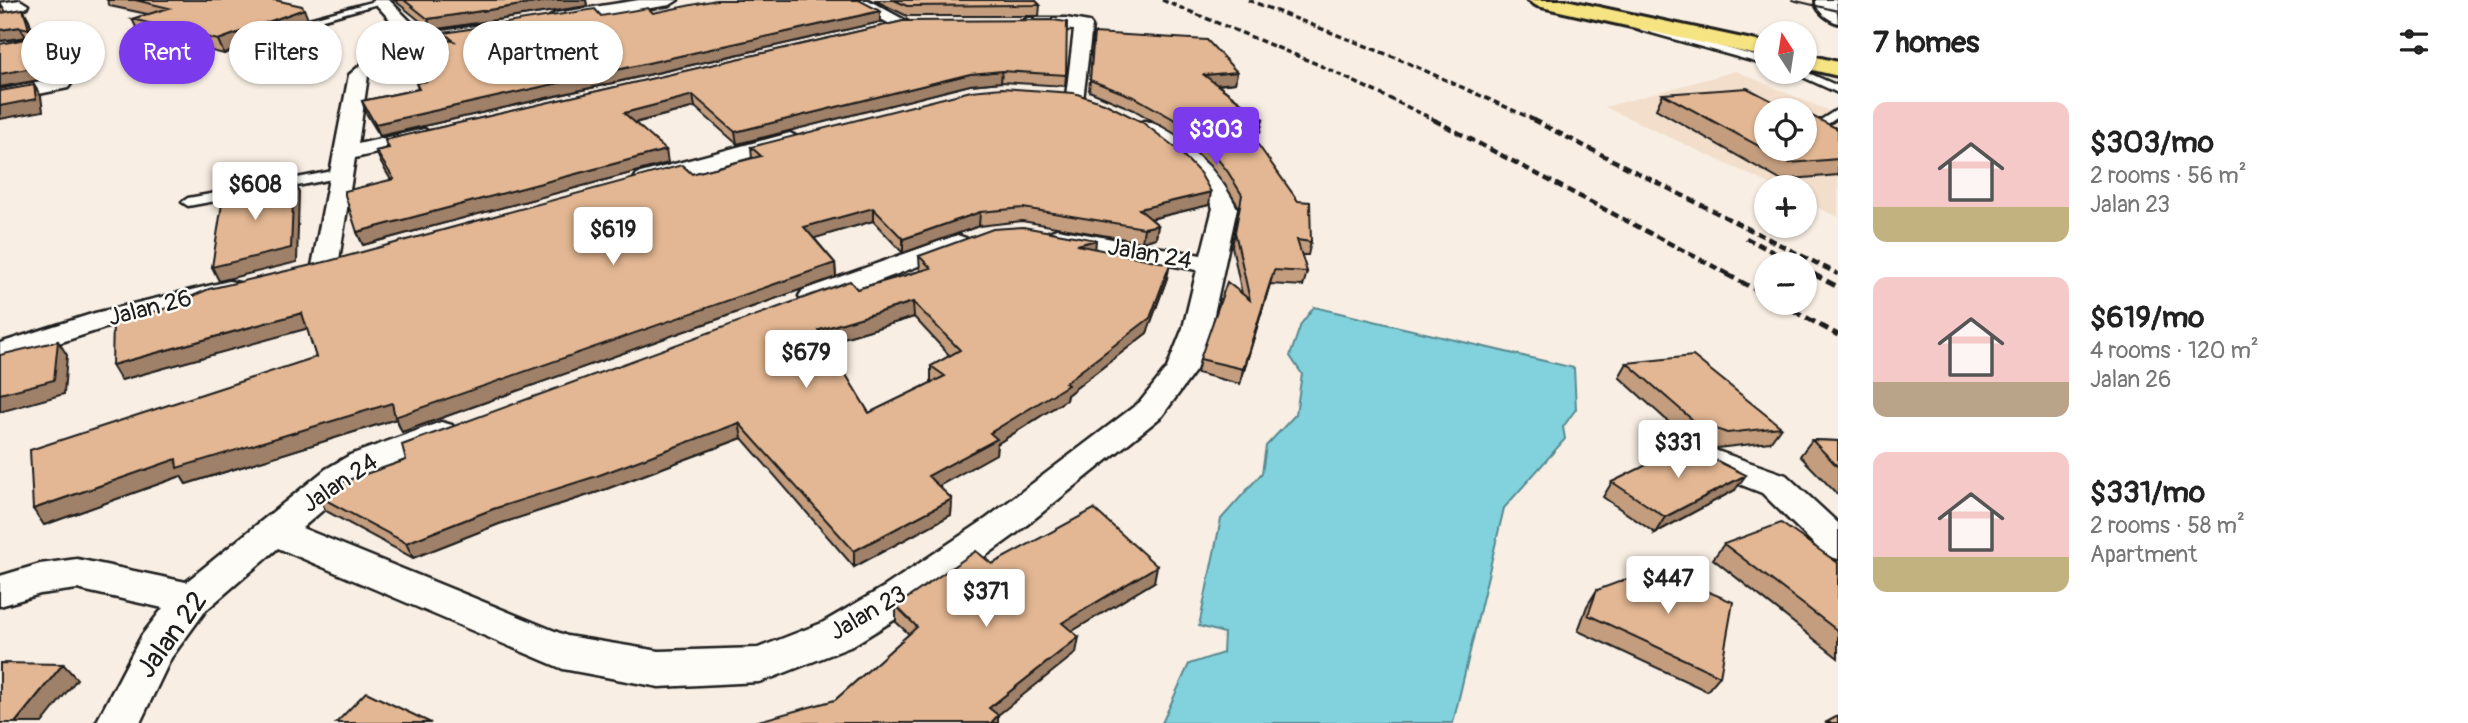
<!DOCTYPE html>
<html lang="en">
<head>
<meta charset="utf-8">
<style>
  :root { --surface:#fff; --page:#f2f2f2; --text:#222; --muted:#767676; --accent:#7c3aed }
  body { margin:0; font-family:Pangolin,sans-serif; background:var(--page); color:var(--text); height:100vh; display:flex; flex-direction:column; font-size:26px; white-space:nowrap }
  * { box-sizing:border-box; margin:0 }
  p { font-size:23px; color:var(--muted) }
  .icon { flex:none; width:38px; height:38px; fill:none; stroke:currentColor; stroke-width:2; stroke-linecap:round; stroke-linejoin:round }
  .map { position:relative; flex:1; overflow:hidden }
  .drawer { display:flex; flex-direction:column; background:var(--surface); width:630px }
  .drawer>* { flex:none }
  .hud { position:absolute; left:21px; top:21px; width:665px; height:63px; display:flex; gap:14px }
  .needle { width:46px; rotate:348deg }
  .controls { position:absolute; left:1754px; top:21px; display:grid; gap:14px }
  .controls a { display:grid; place-items:center; width:63px; height:63px; border-radius:50%; background:var(--surface); box-shadow:0 2px 5px #0004; font-size:35px }
  .price { position:absolute; translate:-50% -60px; padding:0 16px; border-radius:7px; background:#fff; color:#222; font-size:23px; line-height:46px; filter:drop-shadow(0 2px 4px #0008) }
  .price::after { content:''; position:absolute; left:50%; top:42px; width:21px; height:16px; margin-left:-10px; background:inherit; clip-path:polygon(0 0,100% 0,50% 100%) }
  .price.active { background:var(--accent); color:#fff }
  ul { padding:0; list-style:none }
  li { display:flex; align-items:center; gap:21px; height:175px; padding:0 35px }
  li span { display:grid; place-items:center; flex:none; width:196px; height:140px; border-radius:14px; color:#555 }
  li>.icon { margin-inline-start:auto }
  span .icon { width:84px; height:84px; fill:#fffc; stroke-width:1 }
  li b { font-size:30px }
  h2 { display:flex; justify-content:space-between; align-items:center; height:84px; padding:0 35px; font-size:30px }
  .tag { padding:0 24px; border-radius:32px; background:var(--surface); box-shadow:0 2px 5px #0004; font-size:24px; line-height:63px }
  .tag.active { background:var(--accent); color:#fff }
  main { display:flex; flex:1; min-height:0 }
  .map>svg:first-child { display:block }
  .built { fill:#f2decb; fill-rule:evenodd }
  .water { fill:#81d2dd; stroke:#598990; stroke-width:2 }
  .lines { fill:none; stroke-linecap:round; stroke-linejoin:round }
  .service-casing { stroke:#1c1c1c; stroke-width:5 }
  .minor-casing { stroke:#1c1c1c; stroke-width:5 }
  .secondary-casing { stroke:#1c1c1c; stroke-width:6 }
  .trunk-casing { stroke:#1c1c1c; stroke-width:6 }
  .service { fill:#fdfcf7; fill-rule:evenodd }
  .minor { fill:#fdfcf7; fill-rule:evenodd }
  .secondary { fill:#fdfcf7; fill-rule:evenodd }
  .trunk { fill:#f6e381; fill-rule:evenodd }
  .tram { stroke:#1c1c1c; stroke-width:2 }
  .rail-far2 { stroke:#1c1c1c; stroke-width:3.5; stroke-dasharray:6 3.5; stroke-linecap:butt }
  .rail-far1 { stroke:#1c1c1c; stroke-width:4.5; stroke-dasharray:8 4.5; stroke-linecap:butt }
  .rail { stroke:#1c1c1c; stroke-width:5; stroke-dasharray:10 5; stroke-linecap:butt }
  .wall { fill:#c39d7e; stroke:#1c1c1c; stroke-width:2; fill-rule:evenodd }
  .shaded-wall { fill:#9f8067; stroke:#1c1c1c; stroke-width:2 }
  .building { fill:#e3b793; stroke:#1c1c1c; stroke-width:2; fill-rule:evenodd }
  .labels { text-anchor:middle; dominant-baseline:central; stroke-width:5; stroke-linejoin:round; paint-order:stroke }
  .street-label { font-size:24px; fill:#1c1c1c; stroke:#fdfcf7 }
  .near-street-label { font-size:28px; fill:#1c1c1c; stroke:#fdfcf7 }
</style>
</head>
<body>
<main>
<div class="map">
<svg width="1838" height="723" viewBox="0 0 1838 723">
  <rect width="100%" height="100%" fill="#f8eee3"/>
  <filter id="ink" filterUnits="userSpaceOnUse"><feTurbulence type="fractalNoise" baseFrequency=".0143" numOctaves="2"/><feDisplacementMap in="SourceGraphic" scale="14" xChannelSelector="R" yChannelSelector="G"/><feConvolveMatrix kernelMatrix="1 2 1 2 8 2 1 2 1" color-interpolation-filters="sRGB"/></filter>
  <g filter="url(#ink)">
    <!-- built -->
    <path class="built" d="M1736,71L1838,115V217L1804,201V187H1776L1605,107ZM1766,110H1804V149H1766Z"/>
    <!-- water -->
    <path class="water" d="M1314,307L1574,368L1576,409L1563,427L1565,439L1504,508L1453,723H1162L1189,664L1223,653L1224,633L1199,626L1221,519L1262,473L1266,446L1296,414L1302,374L1290,356L1301,324Z"/>
    <g class="lines">
      <!-- service casing -->
      <g class="service-casing">
        <path id="service" d="M379,0L385,2L313,22L309,19Z
          M1644,25L1766,59V65L1641,30L1639,28Z
          M1804,71L1838,86V93L1792,72Z
          M1838,109V117L1822,128L1838,136V144L1808,128Z
          M343,169L349,173L347,176L277,190L271,186L277,182Z
          M244,188L248,189V195L188,206L182,202L188,198Z"/>
      </g>
      <!-- minor casing -->
      <g class="minor-casing">
        <path id="minor" d="M20,0L28,5L26,8L0,13V3Z
          M372,0H389L423,34L483,25L492,30L483,35C441,41 399,45 368,76L358,144L424,129L435,135L432,140L355,158L338,266L334,272H316L312,266L349,75L378,50L407,38Z
          M639,0H678L670,5L556,23L548,18L556,13Z
          M847,0H868L912,24L903,29L897,28Z
          M1028,18H1066L1089,22L1092,26L1083,100L1076,102L1066,96L1074,30L1022,27L1019,23Z
          M61,78L71,84L68,88L0,102V90Z
          M1145,121C1185,131 1220,173 1237,208L1211,328L1196,370L1162,416L1013,536L912,609L850,647L774,677L759,682L659,687L563,669L278,548L206,610L171,658L140,723H96L142,635L163,608L77,589L40,594L0,606V576L40,564L77,559L186,582L326,469L350,455L441,422L452,425L457,433L452,441L374,471L350,487L302,528L567,636L659,651L758,648L822,623L884,587L987,518L1140,402L1167,368L1183,328L1197,270L1057,245L1048,242L1044,237L1048,232L1057,229L1201,255L1213,208C1197,174 1170,151 1138,131L1135,127L1138,123Z
          M790,133L801,139L798,144L645,186L634,179L637,174Z
          M957,235L966,238L970,243L966,248L823,302H803L799,296L803,290Z
          M229,281L239,283L243,289L239,295L114,325L0,362V343L95,313Z
          M1700,445L1786,475L1838,523V559L1825,555L1762,493L1688,464L1683,456L1688,448Z"/>
      </g>
      <!-- secondary casing -->
      <g class="secondary-casing">
        <path id="secondary" d="M1816,0H1836L1838,23C1828,20 1815,10 1816,0Z"/>
      </g>
      <!-- trunk casing -->
      <g class="trunk-casing">
        <path id="trunk" d="M1527,0H1566L1766,43V57L1537,6Z
          M1804,54L1838,62V76L1804,68Z"/>
      </g>
      <!-- service -->
      <use href="#service" class="service"/>
      <!-- minor -->
      <use href="#minor" class="minor"/>
      <!-- secondary -->
      <use href="#secondary" class="secondary"/>
      <!-- trunk -->
      <use href="#trunk" class="trunk"/>
      <!-- tram -->
      <path class="tram" d="M1792,0L1838,11"/>
      <!-- rail-far2 -->
      <path class="rail-far2" d="M1162,0L1317,64L1437,121
        M1248,0L1399,59L1537,121"/>
      <!-- rail-far1 -->
      <path class="rail-far1" d="M1434,120L1730,275
        M1533,120L1838,274
        M1746,238L1796,264
        M1804,269L1816,275"/>
      <!-- rail -->
      <path class="rail" d="M1726,274L1766,295
        M1813,274L1838,287
        M1780,303L1838,335"/>
    </g>
    <!-- wall -->
    <path class="wall" d="M107,0H275L309,22L224,54L139,33L132,19L147,14L110,6Z
      M394,0H586L587,6L431,30Z
      M874,0H1035L1040,5L1039,16H907Z
      M1,4L6,12L23,9L29,20L35,40L30,39L36,49L39,80L28,38L0,41Z
      M653,13L880,22L380,136L366,113L362,101L418,89L416,83L424,81L408,55L404,44L446,40L444,33Z
      M903,21L1066,75L1065,86L1001,82L970,85L737,144L695,107L635,123L668,163L363,245L357,232L391,180L381,163L376,151L387,148L385,140Z
      M1094,33L1237,72L1235,83L1218,85L1263,119L1260,132L1250,133L1311,242L1308,255H1301L1307,272L1303,286L1270,284L1240,384L1197,373L1200,359L1242,294L1232,246L1240,209L1225,185L1209,165L1175,134L1134,110L1089,91Z
      M1663,94L1774,102L1838,129V175L1780,180L1656,109Z
      M751,147L1209,205L1151,219L1158,225L1156,238L1142,242L1022,221L979,226L903,253L873,221L814,238L835,263L836,277L402,432L396,419L186,484L181,476L44,525L316,357L307,328L121,380L112,365L692,174L752,159Z
      M1095,249L1167,278L1147,333L1067,395L1066,400L997,444L996,454L938,486L952,499L951,515L854,567L742,438L601,491L499,524L413,558L326,511L318,496L406,460L857,289L920,271L919,256ZM914,317L950,356L931,366V381L933,382L869,413L826,343Z
      M1627,363L1781,427L1770,442L1717,448L1701,443L1693,444L1619,377Z
      M1812,440L1838,441V495L1800,456Z
      M1697,451L1735,490L1655,533L1603,497L1612,482Z
      M1724,544L1838,563V658L1713,559Z
      M992,564L1154,582L1072,631L1076,653L835,700L909,634L896,622V606Z
      M1597,590L1720,676L1707,691L1578,631L1587,606Z"/>
    <!-- shaded-wall -->
    <path class="shaded-wall" d="M554,0H586L587,6L431,30L428,19Z
      M23,9L29,20L35,40L29,29Z
      M304,9L309,22L224,54L218,40Z
      M880,11V22L380,136L375,124Z
      M20,27L26,37L0,41V30Z
      M30,38L36,49L39,80L0,87V74Z
      M1002,71L1001,82L970,85L737,144L735,132L970,74Z
      M1237,72L1235,83L1202,86L1204,75Z
      M34,85L41,96L43,111L0,119V106Z
      M693,95L695,107L626,125L624,113Z
      M1263,119L1260,132L1239,135L1242,122Z
      M666,150L668,163L363,245L357,232Z
      M294,179L299,192L297,262L219,281L212,267Z
      M1211,192L1209,205L1137,222L1139,209Z
      M873,208V221L805,241L804,227Z
      M980,212L979,226L903,253V239Z
      M1158,225L1156,238L1142,242L1144,228Z
      M1096,240L1095,254L1077,245Z
      M835,263L836,277L402,432L396,419L186,484L181,476L44,525L33,509L176,459Z
      M1170,264L1167,278L1147,333L1067,395L1066,400L997,444L996,454L928,492V476L990,433L1065,383Z
      M1274,270L1270,284L1240,384L1243,369Z
      M913,302L914,317L820,345L819,330Z
      M302,313L309,328L121,380L112,365Z
      M58,341L67,355L64,394L0,412V394Z
      M739,423L742,438L601,491L499,524L413,558L406,543L493,509Z
      M1711,427L1701,443L1693,444L1703,429Z
      M1746,475L1735,490L1655,533L1665,517Z
      M952,499L951,515L854,567V551Z
      M1157,566L1154,582L1059,639L1062,623Z
      M1079,637L1076,653L988,723L989,708Z
      M63,664L77,679L42,723H15Z
      M998,715V723H991Z"/>
    <!-- building -->
    <path class="building" d="M135,0H275L302,6L304,9L218,40L132,19L169,8Z
      M404,0H554L428,19Z
      M716,0H859L880,11L375,124L362,101L419,89L416,83L427,81L404,44L420,37L454,41L444,33L595,9L601,16L648,8L653,13Z
      M894,0H1035L1040,5L907,6Z
      M0,4H1V13L23,9L29,29L20,27L0,30Z
      M1053,20L1067,22L1066,75L1002,71L970,74L735,132L693,95L624,113L666,150L357,232L345,195V191L394,179L376,151L389,148L385,140L903,21Z
      M1094,33L1207,40L1237,72L1204,75L1263,119L1242,122L1298,201L1310,202L1311,242L1297,240L1307,272L1274,270L1243,369L1200,359L1227,282L1250,300L1235,232L1242,195L1228,172L1212,152L1177,121L1136,98L1090,80Z
      M30,38L33,68L0,74V44Z
      M34,85L36,99L0,106V91Z
      M1002,88L1074,93L1104,103L1142,122L1176,148L1200,173L1211,192L1139,209L1158,225L1144,228L1023,208L980,212L903,239L873,208L804,227L835,263L395,417L392,403L177,468L176,459L33,509L30,450L316,357L302,313L112,365L113,322L191,302L190,297L209,289L329,261L682,165L692,174L761,156L751,147L971,91Z
      M1747,88L1774,102L1783,101L1801,110H1766V149H1804V112L1838,129V159L1790,163L1663,94Z
      M294,179L291,248L212,267L224,191Z
      M1023,227L1096,240L1077,245L1170,264L1150,318L1065,383L1068,385L990,433L997,439L928,476L952,499L854,551L739,423L597,476L493,509L406,543L318,496L328,487L406,460L402,445L850,281L857,289L931,268L919,256L993,229ZM913,302L960,350L931,366L945,376L869,413L819,330Z
      M58,341L54,380L0,394V355Z
      M1693,356L1781,427L1727,433L1711,427L1703,429L1627,363Z
      M1812,440L1838,441V467Z
      M1691,443L1697,451L1746,475L1665,517L1612,482Z
      M1094,509L1157,566L1062,623L1079,637L989,708L998,715L991,723H751L835,700L917,627L896,606L976,551L992,564Z
      M1781,523L1838,563V631L1724,544Z
      M1654,569L1733,602L1720,676L1588,615L1597,590Z
      M0,663L63,664L15,723H0Z
      M366,692L431,723H336Z
      M1838,716V723H1825Z"/>
  </g>
  <g class="labels">
    <!-- street labels -->
    <g class="street-label">
      <text transform="translate(1150 254) rotate(10)">Jalan 24</text>
      <text transform="translate(150 308) rotate(-14)">Jalan 26</text>
      <text transform="translate(340 483) rotate(-34)">Jalan 24</text>
      <text transform="translate(868 613) rotate(-30)">Jalan 23</text>
    </g>
    <!-- near-street labels -->
    <g class="near-street-label">
      <text transform="translate(172 635) rotate(-54)">Jalan 22</text>
    </g>
  </g>
</svg>
<div class="controls">
<a><svg class="needle" viewBox="-14 -14 28 28"><path d="M0-13l5 13h-10z" fill="#e53935"/><path d="M0 13l5-13h-10z" fill="#767676"/></svg></a>
<a><svg class="icon" aria-label="locate" viewBox="0 0 24 24"><circle cx="12" cy="12" r="6"/><path d="M12 2v4M12 18v4M2 12h4M18 12h4"/></svg></a>
<a>+</a>
<a>−</a>
</div>
<b class="price active" style="left:1216px;top:167px">$303</b>
<b class="price" style="left:255px;top:222px">$608</b>
<b class="price" style="left:613px;top:267px">$619</b>
<b class="price" style="left:806px;top:390px">$679</b>
<b class="price" style="left:1678px;top:480px">$331</b>
<b class="price" style="left:1668px;top:616px">$447</b>
<b class="price" style="left:986px;top:629px">$371</b>
<div class="hud">
<a class="tag">Buy</a>
<a class="tag active">Rent</a>
<a class="tag">Filters</a>
<a class="tag">New</a>
<a class="tag">Apartment</a>
</div>
</div>
<section class="drawer">
<h2>7 homes<svg class="icon" aria-label="filters" viewBox="0 0 24 24"><path d="M4 7h16M4 17h16"/><circle cx="9" cy="7" r="2"/><circle cx="15" cy="17" r="2"/></svg></h2>
<ul>
<li><span style="background:linear-gradient(#f6c9c9 75%,#c2b280 0)"><svg class="icon" aria-label="home" viewBox="0 0 24 24"><path d="M3 11l9-7 9 7M6 9v11h12V9"/></svg></span><div><b>$303/mo</b><p>2 rooms · 56 m²</p><p>Jalan 23</p></div></li>
<li><span style="background:linear-gradient(#f6c9c9 75%,#b9a48a 0)"><svg class="icon" aria-label="home" viewBox="0 0 24 24"><path d="M3 11l9-7 9 7M6 9v11h12V9"/></svg></span><div><b>$619/mo</b><p>4 rooms · 120 m²</p><p>Jalan 26</p></div></li>
<li><span style="background:linear-gradient(#f6c9c9 75%,#c2b280 0)"><svg class="icon" aria-label="home" viewBox="0 0 24 24"><path d="M3 11l9-7 9 7M6 9v11h12V9"/></svg></span><div><b>$331/mo</b><p>2 rooms · 58 m²</p><p>Apartment</p></div></li>
</ul>
</section>
</main>
</body>
</html>
